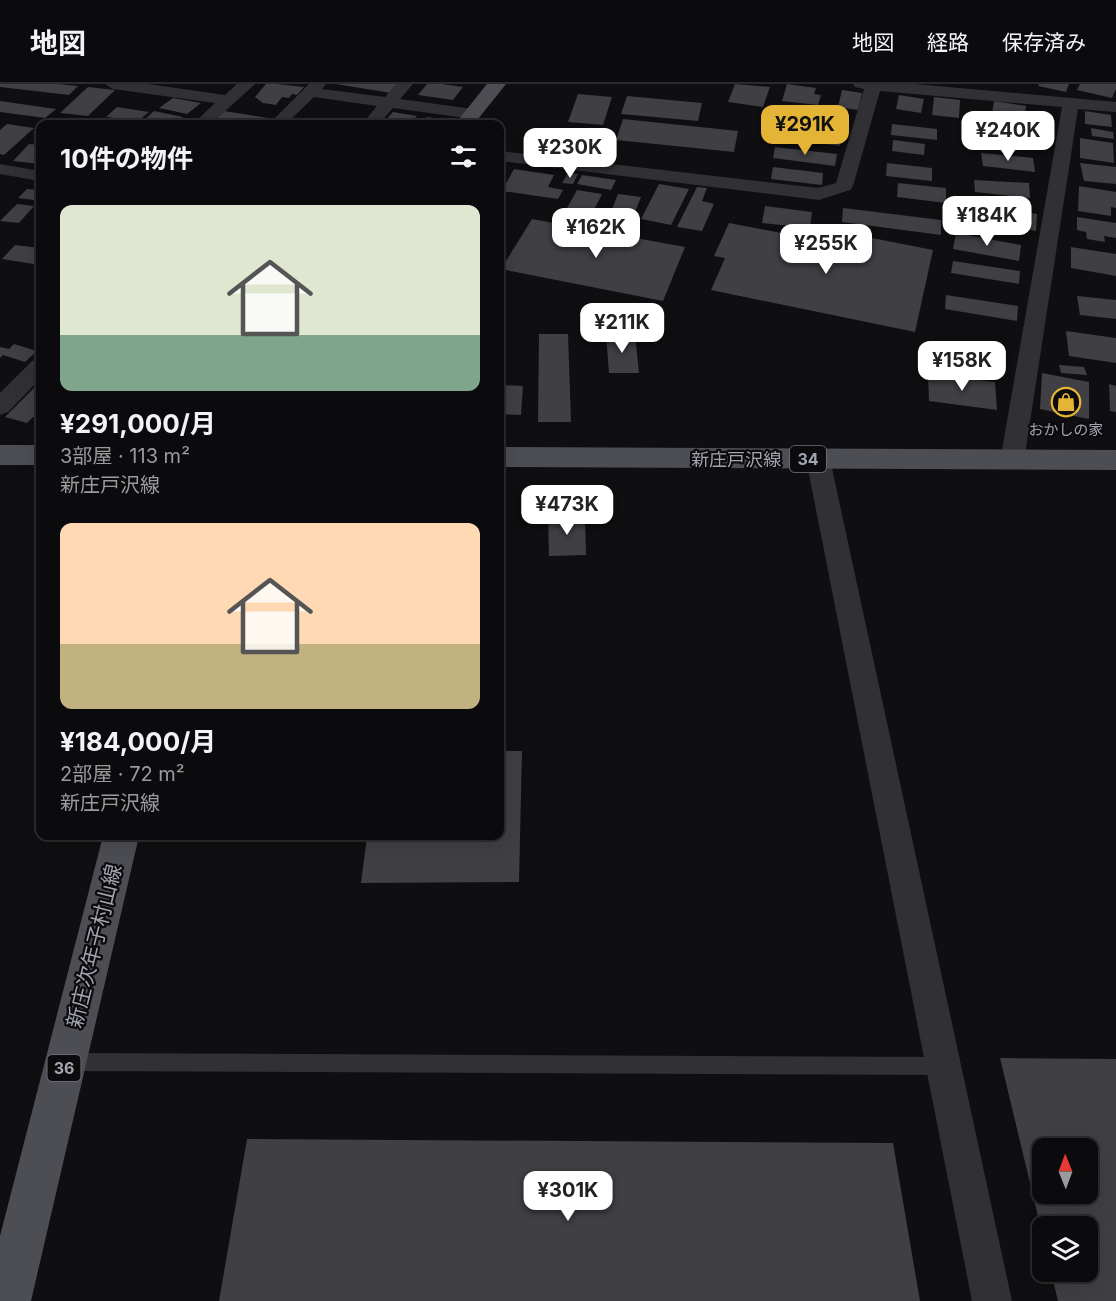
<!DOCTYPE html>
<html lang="ja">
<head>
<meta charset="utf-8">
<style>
  :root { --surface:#0b0b0d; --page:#19191b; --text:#f1f3f6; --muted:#9a9b9d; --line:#2b2b2e; --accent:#e3b435 }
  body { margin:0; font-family:Inter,"Noto Sans JP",sans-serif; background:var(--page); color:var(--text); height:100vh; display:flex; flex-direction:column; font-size:22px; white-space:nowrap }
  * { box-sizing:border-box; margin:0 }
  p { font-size:20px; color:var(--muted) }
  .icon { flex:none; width:33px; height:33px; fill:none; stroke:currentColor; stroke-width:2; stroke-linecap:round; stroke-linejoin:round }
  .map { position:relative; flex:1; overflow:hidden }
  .drawer { position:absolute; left:36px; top:36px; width:468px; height:720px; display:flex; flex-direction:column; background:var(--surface); border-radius:12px; box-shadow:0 6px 24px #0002,0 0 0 2px var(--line) }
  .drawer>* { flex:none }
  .needle { width:39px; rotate:359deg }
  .controls { position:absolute; left:1032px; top:1054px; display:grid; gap:12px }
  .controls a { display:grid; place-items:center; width:66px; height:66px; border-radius:12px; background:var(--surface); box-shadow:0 6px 24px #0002,0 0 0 2px var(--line); font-size:30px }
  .price { position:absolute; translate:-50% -51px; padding:0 14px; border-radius:12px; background:#fff; color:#222; font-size:20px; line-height:39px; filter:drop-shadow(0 2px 3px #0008) }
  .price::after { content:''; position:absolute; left:50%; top:36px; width:18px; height:14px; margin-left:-9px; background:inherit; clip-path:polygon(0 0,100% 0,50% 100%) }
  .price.current { background:var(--accent); color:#111 }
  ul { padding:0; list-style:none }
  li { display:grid; align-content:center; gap:12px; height:318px; padding:0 24px }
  li span { display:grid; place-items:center; height:186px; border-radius:12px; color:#555 }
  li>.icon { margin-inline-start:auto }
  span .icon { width:108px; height:108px; fill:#fffc; stroke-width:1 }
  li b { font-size:26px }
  h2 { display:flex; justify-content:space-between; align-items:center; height:72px; padding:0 24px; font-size:26px }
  header { display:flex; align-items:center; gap:36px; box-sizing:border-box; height:84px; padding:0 30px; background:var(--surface); border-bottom:2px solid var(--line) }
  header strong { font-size:28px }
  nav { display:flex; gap:33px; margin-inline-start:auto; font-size:21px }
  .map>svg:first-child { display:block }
  .building { fill:#3f3f44; fill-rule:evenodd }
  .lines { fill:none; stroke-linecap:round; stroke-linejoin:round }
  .service { fill:#313135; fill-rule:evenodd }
  .minor { fill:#313135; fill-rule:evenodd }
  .primary { fill:#4d4e54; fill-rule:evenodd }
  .labels { text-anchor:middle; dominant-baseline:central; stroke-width:4.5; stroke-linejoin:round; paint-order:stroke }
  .far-poi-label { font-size:15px; fill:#a2a5b0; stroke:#0b0a0c }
  .shield { fill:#0b0a0c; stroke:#75767f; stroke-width:1.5 }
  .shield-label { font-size:16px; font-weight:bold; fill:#a2a5b0 }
  .street-label { font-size:18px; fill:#a2a5b0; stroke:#0b0a0c }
  .near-street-label { font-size:21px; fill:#a2a5b0; stroke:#0b0a0c }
</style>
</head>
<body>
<header>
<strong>地図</strong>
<nav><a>地図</a><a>経路</a><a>保存済み</a></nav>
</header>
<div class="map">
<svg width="1116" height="1217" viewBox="0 0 1116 1217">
  <rect width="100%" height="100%" fill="#0f0f11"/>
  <!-- building -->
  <path class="building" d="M0,0H59L78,2L69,11L0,3Z
    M266,0H277L304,3L297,11L292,10L289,14L282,13L276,21L263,19L255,13Z
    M336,0H398L391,9Z
    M427,0H442L463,3L453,16L418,11Z
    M735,0L770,3L763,23L728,18Z
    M787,0L816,4L814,10L821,11L818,21L782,17Z
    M1039,0H1069L1066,8L1038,2Z
    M1080,0H1116V5L1112,14L1077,6Z
    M88,3L115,6L88,32L60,29Z
    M842,6L862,9L858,26L838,23Z
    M578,10L612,13L603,41L568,38Z
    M899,11L924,15L921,29L896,25Z
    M627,12L702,19L698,37L621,30Z
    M934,13L960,16L959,34L932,31Z
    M173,14L201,19L187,30L159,24Z
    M0,17L56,25L45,34L0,28Z
    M994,17L1026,22L1021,66L987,61Z
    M117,23L149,28L138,37L106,33Z
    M154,27L183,33L175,40L143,37Z
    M224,27L274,35L269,40H209Z
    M1085,27L1111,31L1112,43L1085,40Z
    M393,28L417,32L409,40H382Z
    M427,33L445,36L442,40H421Z
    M623,35L738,47L734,68L616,56Z
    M7,40L34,44L4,71L0,70V46Z
    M892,40L937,45V56L891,51Z
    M778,42L841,49L840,62L775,54Z
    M1091,44L1113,48L1114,55L1092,52Z
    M1080,54L1113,59L1114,79L1080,74Z
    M893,56L925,60L924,71L892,67Z
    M29,60L40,61V80L13,77Z
    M775,63L837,70L835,82L773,74Z
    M981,69L1033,74L1035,88L983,82Z
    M887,79L932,84V97L886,92Z
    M1080,79L1116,83V100L1084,97Z
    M773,83L823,89L822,101L771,95Z
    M514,85L554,91L548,103L563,106L558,115L502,107Z
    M568,89L578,90L573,100L562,99Z
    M582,91L616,96L611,106L577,100Z
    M974,96L1029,99L1030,114L975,108Z
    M898,99L946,104V119L897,113Z
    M659,100L689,105L671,141L641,135Z
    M1079,102L1116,108V124L1111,123V132L1078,127Z
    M697,103L707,104L702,117L714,120L702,147L677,143Z
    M27,105L40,106V110L34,116L18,114Z
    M577,106L602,110L593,128L567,124Z
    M618,110L641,113L633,133L610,130Z
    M965,118L1037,130L1036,147L962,134Z
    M17,120L34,122L19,139L0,137Z
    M765,122L812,128L810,144L762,139Z
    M843,124L941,136V151L842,138Z
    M1077,133L1116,139V154L1104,152L1105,158L1087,155L1086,148L1077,146Z
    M532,135L685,163L663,217L501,185Z
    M729,139L859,164L862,152L933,166L915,248L711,206L725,174L714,172Z
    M956,149L1021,161L1019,177L953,165Z
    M15,161L40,164V181L2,175Z
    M1071,163L1116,170V192L1071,184Z
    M953,177L1020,187L1019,200L951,189Z
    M946,211L1018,222L1017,237L945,225Z
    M1077,212L1116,216V235L1080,231Z
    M1066,247L1116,254V279L1069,272Z
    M539,250H568L571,338H538Z
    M635,250L639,289H609L606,251Z
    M14,260L37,267L25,278L3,271L0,274V263L9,265Z
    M1059,281L1084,283L1087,291L1061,289Z
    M1042,289L1089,298V335L1040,325Z
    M928,290L995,298L997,326L929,317Z
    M1109,300L1116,302V328L1110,327Z
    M500,301L523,302L521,331L500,330Z
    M34,304L40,305V335L33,333L27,339L5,333Z
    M548,432H585L586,471L549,472Z
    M500,667H522L519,798L361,799L367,752H500Z
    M1000,974L1116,975V1217H1058L1051,1188H1088V1143H1042V1149ZM1042,1065H1088V1110H1042Z
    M247,1055L893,1059L920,1217H219Z"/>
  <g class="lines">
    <!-- service -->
    <path class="service" d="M70,969L942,973L948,976L951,982L948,988L942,991L70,987L64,984L61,978L64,972Z"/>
    <!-- minor -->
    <path class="minor" d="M105,0H148L225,11L237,0H255L211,40H193L215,19L113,5Z
      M309,0H326L322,5L385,13L396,0H413L400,15L473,25L481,30L473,35L393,24L379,40H362L377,22L314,13L286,40H269Z
      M853,0H915L1116,18V28L1078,25L1024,377L1020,383L1012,385L1004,383L1000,377L1062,23L880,7L853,102L850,106L819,116L500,77V67L818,104L836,99L864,5L855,3Z
      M0,80L40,87V97L0,90Z
      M40,275V295L8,328L0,331V309L32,277Z
      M818,367L826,369L830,375L1012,1217H972L806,375L810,369Z"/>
    <!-- primary -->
    <path class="primary" d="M487,0H506L474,40H455Z
      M0,361H40V381H0Z
      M500,363L1116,366V386L500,383Z
      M103,752H139L31,1217H0V1152Z"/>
  </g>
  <!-- icons -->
  <defs>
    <g id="shop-ring" transform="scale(1.5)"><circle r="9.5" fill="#0b0a0c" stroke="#e3b435" stroke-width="1.5"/><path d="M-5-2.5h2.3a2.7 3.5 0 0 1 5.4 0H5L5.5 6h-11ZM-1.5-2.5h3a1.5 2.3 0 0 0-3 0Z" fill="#e3b435"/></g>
  </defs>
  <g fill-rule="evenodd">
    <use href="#shop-ring" x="1066" y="318"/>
  </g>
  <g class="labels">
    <!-- far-poi labels -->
    <g class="far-poi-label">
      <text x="1066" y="345">おかしの家</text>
    </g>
    <!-- shield labels -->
    <g class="shield">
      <rect x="790" y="362" width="36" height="26" rx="4.5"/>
      <rect x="47.5" y="971" width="33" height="26" rx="4.5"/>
    </g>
    <g class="shield-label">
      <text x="808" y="375">34</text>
      <text x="64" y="984">36</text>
    </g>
    <!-- street labels -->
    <g class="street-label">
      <text x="736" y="375">新庄戸沢線</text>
    </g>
    <!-- near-street labels -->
    <g class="near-street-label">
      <text transform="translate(94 862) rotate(-76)">新庄次年子村山線</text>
    </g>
  </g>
</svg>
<div class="controls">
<a><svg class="needle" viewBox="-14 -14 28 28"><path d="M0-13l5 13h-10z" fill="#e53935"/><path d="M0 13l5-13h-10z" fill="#9a9b9d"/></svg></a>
<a><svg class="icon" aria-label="layers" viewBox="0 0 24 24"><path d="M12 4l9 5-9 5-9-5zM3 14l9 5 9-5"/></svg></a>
</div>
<b class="price current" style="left:805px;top:72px">¥291K</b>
<b class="price" style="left:1008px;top:78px">¥240K</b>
<b class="price" style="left:570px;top:95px">¥230K</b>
<b class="price" style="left:987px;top:163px">¥184K</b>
<b class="price" style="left:596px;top:175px">¥162K</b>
<b class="price" style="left:826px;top:191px">¥255K</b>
<b class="price" style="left:622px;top:270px">¥211K</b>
<b class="price" style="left:962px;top:308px">¥158K</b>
<b class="price" style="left:567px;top:452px">¥473K</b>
<b class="price" style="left:568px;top:1138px">¥301K</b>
<section class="drawer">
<h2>10件の物件<svg class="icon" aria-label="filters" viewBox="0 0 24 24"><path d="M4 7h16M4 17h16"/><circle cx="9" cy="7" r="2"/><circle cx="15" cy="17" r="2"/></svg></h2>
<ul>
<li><span style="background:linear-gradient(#dfe7d0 70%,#7fa58c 0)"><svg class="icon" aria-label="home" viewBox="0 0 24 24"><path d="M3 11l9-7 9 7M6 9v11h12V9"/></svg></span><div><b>¥291,000/月</b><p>3部屋 · 113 m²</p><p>新庄戸沢線</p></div></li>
<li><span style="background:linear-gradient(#ffd9b3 65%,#c2b280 0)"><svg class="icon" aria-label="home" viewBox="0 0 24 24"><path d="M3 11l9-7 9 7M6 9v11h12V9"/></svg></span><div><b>¥184,000/月</b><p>2部屋 · 72 m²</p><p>新庄戸沢線</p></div></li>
</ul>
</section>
</div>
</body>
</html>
